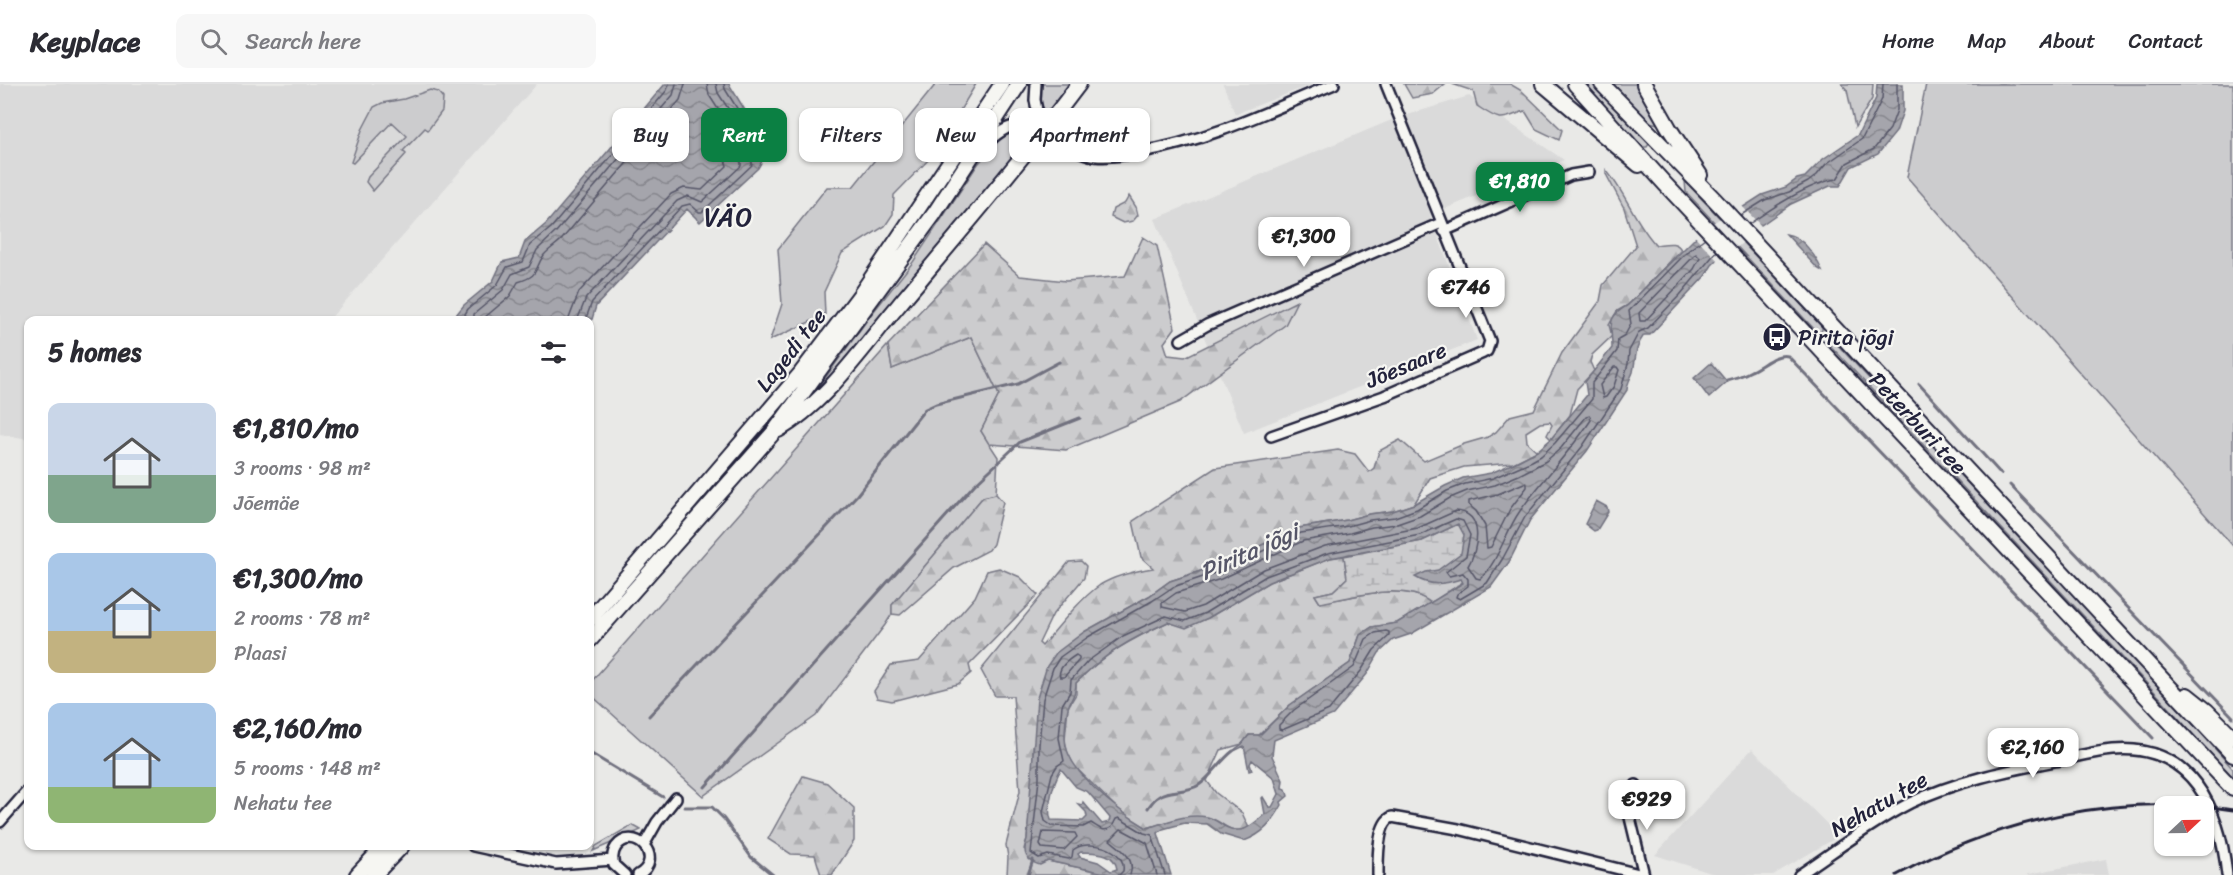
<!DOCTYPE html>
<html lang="en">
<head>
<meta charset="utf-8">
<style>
  :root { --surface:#fff; --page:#f7f7f7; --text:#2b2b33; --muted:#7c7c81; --line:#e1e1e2; --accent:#0b8043 }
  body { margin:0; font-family:Sriracha,sans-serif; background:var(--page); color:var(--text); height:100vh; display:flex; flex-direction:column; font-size:22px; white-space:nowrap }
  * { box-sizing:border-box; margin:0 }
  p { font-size:20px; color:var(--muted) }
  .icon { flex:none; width:33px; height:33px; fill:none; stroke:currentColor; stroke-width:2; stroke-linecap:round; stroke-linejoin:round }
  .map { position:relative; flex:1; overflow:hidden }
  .details { position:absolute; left:24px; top:232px; width:570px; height:534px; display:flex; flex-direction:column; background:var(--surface); border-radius:12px; box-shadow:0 2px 4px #0004 }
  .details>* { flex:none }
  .banner { position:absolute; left:612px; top:24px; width:570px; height:54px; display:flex; gap:12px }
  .needle { width:39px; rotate:68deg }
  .fabs { position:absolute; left:2154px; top:712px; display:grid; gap:12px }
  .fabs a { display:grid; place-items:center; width:60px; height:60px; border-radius:12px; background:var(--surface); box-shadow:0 2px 4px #0004; font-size:30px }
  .price { position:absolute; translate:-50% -51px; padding:0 14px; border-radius:12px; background:#fff; color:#222; font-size:20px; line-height:39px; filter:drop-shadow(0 2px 3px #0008) }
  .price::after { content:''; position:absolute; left:50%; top:36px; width:18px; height:14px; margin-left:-9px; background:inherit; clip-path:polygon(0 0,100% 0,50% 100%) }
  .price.active { background:var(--accent); color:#fff }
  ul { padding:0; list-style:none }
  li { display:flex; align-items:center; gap:18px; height:150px; padding:0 24px }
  li span { display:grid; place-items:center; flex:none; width:168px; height:120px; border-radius:12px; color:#555 }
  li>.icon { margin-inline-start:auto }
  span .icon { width:72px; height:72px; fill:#fffc; stroke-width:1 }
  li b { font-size:26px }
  h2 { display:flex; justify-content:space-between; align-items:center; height:72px; padding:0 24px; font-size:26px }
  .chip { padding:0 21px; border-radius:12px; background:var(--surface); box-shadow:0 2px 4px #0004; font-size:21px; line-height:54px }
  .chip.active { background:var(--accent); color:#fff }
  header { display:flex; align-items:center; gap:36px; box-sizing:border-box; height:84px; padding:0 30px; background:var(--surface); border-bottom:2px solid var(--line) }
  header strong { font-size:28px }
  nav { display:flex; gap:33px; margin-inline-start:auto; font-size:21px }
  .search { width:420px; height:54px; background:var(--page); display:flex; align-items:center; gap:15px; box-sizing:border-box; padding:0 21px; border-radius:12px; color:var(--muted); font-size:22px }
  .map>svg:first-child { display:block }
  .built { fill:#dadada }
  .grass { fill:#ccccce; stroke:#777784; stroke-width:1.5 }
  .forest { fill:url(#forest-firs); stroke:#777784; stroke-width:1.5 }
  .wetland { fill:url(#wetland-marsh); stroke:#777784; stroke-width:1.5 }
  .water { fill:url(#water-waves); stroke:#71717f; stroke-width:1.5; fill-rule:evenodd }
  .pier { fill:#e9e9e7 }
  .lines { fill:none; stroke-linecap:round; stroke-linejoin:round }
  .shore { stroke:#565668; stroke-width:1.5 }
  .stream { stroke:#71717f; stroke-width:3 }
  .minor-casing { stroke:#22223b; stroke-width:14 }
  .highway-casing { stroke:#22223b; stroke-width:18 }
  .minor { stroke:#f6f6f2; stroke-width:9 }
  .highway { stroke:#f6f6f2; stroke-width:14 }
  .rail { stroke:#22223b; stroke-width:3 }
  .minor-bridge-casing { stroke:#22223b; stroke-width:14; stroke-linecap:butt }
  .minor-bridge { stroke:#f6f6f2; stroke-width:9 }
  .labels { text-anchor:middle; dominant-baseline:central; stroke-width:4.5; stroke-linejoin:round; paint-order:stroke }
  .poi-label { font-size:22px; fill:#22223b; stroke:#f6f6f2; text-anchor:start }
  .street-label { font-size:22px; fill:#22223b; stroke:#f6f6f2 }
  .water-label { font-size:24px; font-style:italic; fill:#565668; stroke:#f6f6f2 }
  .quarter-label { font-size:26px; letter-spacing:1.5px; fill:#22223b; stroke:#f6f6f2 }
</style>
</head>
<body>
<header>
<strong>Keyplace</strong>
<div class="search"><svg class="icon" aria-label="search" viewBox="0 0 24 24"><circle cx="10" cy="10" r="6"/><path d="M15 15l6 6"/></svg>Search here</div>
<nav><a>Home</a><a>Map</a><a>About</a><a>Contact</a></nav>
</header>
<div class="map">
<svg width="2233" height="791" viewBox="0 0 2233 791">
  <defs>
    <pattern id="forest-firs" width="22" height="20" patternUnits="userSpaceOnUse" patternTransform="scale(1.5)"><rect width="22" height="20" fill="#ccccce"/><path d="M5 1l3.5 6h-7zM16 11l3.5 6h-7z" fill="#afafb2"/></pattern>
    <pattern id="wetland-marsh" width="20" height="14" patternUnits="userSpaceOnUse" patternTransform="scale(1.5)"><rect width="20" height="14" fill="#ccccce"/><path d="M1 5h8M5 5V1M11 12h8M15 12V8" fill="none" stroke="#afafb2"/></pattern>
    <pattern id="water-waves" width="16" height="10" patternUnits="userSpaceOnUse" patternTransform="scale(1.5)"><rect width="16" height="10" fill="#a5a5ac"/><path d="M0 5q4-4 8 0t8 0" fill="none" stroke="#86868d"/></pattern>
  </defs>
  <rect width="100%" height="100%" fill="#e9e9e7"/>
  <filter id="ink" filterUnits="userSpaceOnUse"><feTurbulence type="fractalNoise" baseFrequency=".0167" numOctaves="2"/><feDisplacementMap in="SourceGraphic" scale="12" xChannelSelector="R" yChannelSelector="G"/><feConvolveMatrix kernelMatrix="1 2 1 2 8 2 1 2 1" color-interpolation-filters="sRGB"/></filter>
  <g filter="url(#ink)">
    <!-- built -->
    <path class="built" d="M0,0H537L328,237H28V355L0,350Z
      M1223,0H1313L1235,30Z
      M1469,12L1564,76L1430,131L1477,256L1244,349L1155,135L1394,35Z
      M1752,665L1839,752L1773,791H1717L1655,771Z
      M2106,775L2109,791H2026L2029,790Z"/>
    <!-- grass -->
    <path class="grass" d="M936,0H976L933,71L894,111L893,130L885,142L842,169L824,208L825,231L770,256L782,220L778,165L827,103H853Z
      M1041,0H1072L1046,32L1040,22Z
      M1583,0H1594L1647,55L1649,60L1647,63H1643Z
      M1613,0H1636L1658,40L1649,38Z
      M1842,0H1873L1872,15L1855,43L1847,6Z
      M1926,0H2233V462L1907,93Z
      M430,6L438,8L443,14L442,27L428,46L425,44L403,67L406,70L373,107L366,98L368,93L407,52L392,38L353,79L351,78L362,46L374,23L382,19L404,15Z
      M1020,45L1035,48L841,281L820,301L870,232L913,178L978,80L1004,50Z
      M1685,97L1822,243V246L1819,248L1816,247L1686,108Z
      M971,253L999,311L981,347L998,373L996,410L983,413L892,521V530L885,541L816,632L703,712L590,610V599L888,261L892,285Z
      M1831,254L2167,611L2233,685V695L2166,620L1827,258Z
      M632,741L641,746L593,767L596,762Z"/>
    <!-- forest -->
    <path class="forest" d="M1404,0H1445L1433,10L1412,14Z
      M1452,0H1510L1522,7L1562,46L1559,56L1536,45L1525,27C1499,36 1501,38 1477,22L1473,7Z
      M1606,86C1626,109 1635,139 1656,161C1665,160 1677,156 1681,166L1628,221L1617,227L1609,241L1612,252L1592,271L1590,278L1594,287L1577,305L1570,331L1551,355L1547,351L1552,341L1550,338L1540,339L1526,348L1527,358L1537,367L1513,379L1464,383L1430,394L1414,420L1393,427L1369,430L1347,436L1299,444L1216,482L1170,497L1149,512L1084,548L1033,661V694L1027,755L1024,765L1048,777L1114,791H1007L1008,773L1006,761L1020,707L1013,612H995L981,586L1069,478L1081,477L1086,482L1084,494L1053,530L1039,559L1042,562C1058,543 1080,515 1100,501C1116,491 1135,487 1153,484L1141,473L1133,437L1215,384L1338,366L1355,370L1369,388L1374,384L1379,367L1400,356L1424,377L1464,360L1488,353L1496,348L1510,332L1534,326L1562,269L1600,217L1603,201L1636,162L1624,124L1606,90Z
      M1129,112L1136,123L1138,131L1133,137L1123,139L1111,133L1113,125L1125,119Z
      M1143,153L1157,162L1175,244L1164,259L1168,271L1185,273L1297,217L1285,241L1180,318L1066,366L989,360L981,347L999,311L971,253L892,285L888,261L984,160L1020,192L1066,197L1125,192Z
      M996,410L1003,418L993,460L989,466L954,484L900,531L892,530V521L983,413Z
      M1344,472L1347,494L1333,507L1315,511L1320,519C1351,513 1405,497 1431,519L1397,539L1372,543L1360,551L1350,579L1290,621L1259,651H1249L1242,660L1221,666L1207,697L1216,709L1242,729L1249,744C1228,753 1223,735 1206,733C1185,731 1167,738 1147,744L1120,727L1074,682L1067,667L1065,655L1068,623L1076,610V599C1103,570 1134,554 1168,538L1186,543L1208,534L1269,498L1330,474Z
      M999,484L1020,493L1038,511L969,581L971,589L958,600L892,617L877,614L874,607L891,581L919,577L975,513L987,487Z
      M803,692L827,699L854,724V757L832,791H821L815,771L791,770L768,755Z"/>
    <!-- wetland -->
    <path class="wetland" d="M1458,440L1475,448L1463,498L1431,519C1405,497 1351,513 1320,519L1315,511L1333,507L1347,494L1344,472L1422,457Z"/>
    <!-- water -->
    <path class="water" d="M665,0H729L759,49L752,60L745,51L739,56L744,64L762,77L758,84L700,138L687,125L596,222L590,242V237H462L456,231L464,221L493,197L502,178L519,174L525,158L546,140Z
      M1877,0H1903V27L1896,48L1878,70L1851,83L1840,102H1830L1791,120L1734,160L1712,181L1705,192L1650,251H1644C1635,263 1636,274 1633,288C1631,294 1627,299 1627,306L1587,367L1530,436L1509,478L1491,503L1411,550L1393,556L1379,569L1367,590L1333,631L1274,656L1272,672L1283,696L1282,704L1286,705L1288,712L1281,718L1282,721C1272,739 1263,750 1244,757L1221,750L1207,740L1185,739L1163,745L1158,749L1171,791H1114L1048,777L1040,781C1026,777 1022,769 1027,755L1037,614L1047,582L1056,569L1084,548L1149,512L1170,497L1216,482L1299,444L1347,436L1369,430L1393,427L1414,420L1445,402L1463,394L1491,389L1514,379L1537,367L1551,355L1587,311L1585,298L1612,264C1612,241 1605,234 1628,221L1695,154L1762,111L1786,103L1797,95L1805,93L1823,75L1858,51L1876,14ZM1458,440L1464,451L1461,469L1438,486L1426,488L1415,493C1431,503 1444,500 1461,495L1463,499L1397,539L1372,543L1360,551L1350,579L1290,621L1260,651H1249L1242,660L1230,669L1244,662L1249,687L1252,686L1250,680L1252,676L1274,694L1279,710L1272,723H1269L1263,713L1262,714L1265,730C1251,742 1242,752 1224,742C1219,739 1213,734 1207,733C1186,729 1167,738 1147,744C1120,728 1064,687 1065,653C1065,644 1066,633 1068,624C1071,613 1076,612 1076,599C1103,570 1133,554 1168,538L1186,544L1208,534L1269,498L1330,474L1422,457ZM1061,685L1076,703L1088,708L1110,734L1109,738L1102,740L1083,718L1082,721L1078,720L1086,728L1087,733L1083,737L1051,736C1046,722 1054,697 1061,685ZM1081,768C1096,769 1114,767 1117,785L1111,787L1098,778L1080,773L1078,770Z
      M1786,150C1802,152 1816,172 1822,187L1817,184Z
      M1711,279L1727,298L1709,314L1694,294Z
      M1596,417L1607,423L1608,428L1597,446L1594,447L1585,440Z"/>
    <!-- pier -->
    <path class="pier" d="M1741,121L1762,143L1719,178L1694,151Z"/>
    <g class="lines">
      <!-- shore -->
      <path class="shore" d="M1741,131L1765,116L1789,108L1808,98L1817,91L1826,80L1862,55L1882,15L1883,0
        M1749,140C1772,124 1809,99 1837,95L1847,79L1874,65L1890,45L1897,26V0
        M1696,170L1700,174L1694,185L1645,237H1640L1639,229Z
        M466,237L465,230L468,225L497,201L507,183L523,178L530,161L551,144L667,6L669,0
        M474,237V230L503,206L512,190L529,183L537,166L556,148L673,11L676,0
        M483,237L484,234L510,212L518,198C541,191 533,186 544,171C549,165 558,160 563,154L680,16L685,0
        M568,237L579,208L671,110L684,104L702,106L727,82C721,57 712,64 725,36L709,11L707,0
        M577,237L586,214L677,117L688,112L702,118L741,82V78C733,72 723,62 727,51C729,46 734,42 737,38L718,9L716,0
        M585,237L592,218L682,122L690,120L699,128H702L752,81V78L740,68L734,59L735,51L747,45L748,42L725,5L724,0
        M1614,283H1617L1619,286L1614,302L1606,313L1603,314L1600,301Z
        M1590,332L1591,336C1570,368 1542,396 1520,427C1505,448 1499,477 1480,495L1476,494L1468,482C1478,466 1485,429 1456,427L1418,444L1325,462L1264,485L1203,522L1185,528L1162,523V519L1176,509L1221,495L1303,457L1350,449L1372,443L1397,440L1420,432L1450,414L1467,407L1495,401L1519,391L1546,377L1561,364L1586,333Z
        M1524,399L1527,400V403L1510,425L1491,463L1487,464L1485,442L1476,427L1469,421V417L1498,410Z
        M1386,547L1389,548V552L1374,566L1361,587L1329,626L1282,646L1279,645V641L1294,626L1354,583L1366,555L1375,549Z
        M1076,571L1079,573V576L1064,593H1060C1057,584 1068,576 1076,571Z
        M1043,748L1075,749L1077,753L1064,766L1042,764L1040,761Z
        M1119,791L1123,787C1127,764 1087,754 1073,766L1072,773L1069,775L1048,771L1039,774L1031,769L1039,695V661L1043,615L1053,584L1060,573L1088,553L1152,517L1173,503L1218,488L1301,449L1348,442L1370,436L1395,433L1417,425L1447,407L1465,400L1493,394L1532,377L1541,372L1555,359L1592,315V299L1617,267L1618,255L1625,251L1631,240L1629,227L1689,166L1705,154
        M1130,791C1136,774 1121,765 1110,756L1121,745L1147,759L1157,791
        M1165,791L1152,751L1144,749L1119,734L1116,735L1112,743C1104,749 1099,744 1091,739L1083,743L1052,742L1045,737L1043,728L1052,690L1057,682L1064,677L1059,654L1062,621L1070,608L1071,596L1088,577L1123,552L1166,532L1185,537L1205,529L1266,492L1328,469L1420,451L1456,435L1463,437L1470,451L1466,472L1446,488L1449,492L1463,489L1468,495V502L1457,510L1456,513L1460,515L1487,499L1503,474L1525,433L1582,363L1621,305L1628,280L1629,267L1639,248L1648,244L1680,211L1717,167"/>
      <!-- stream -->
      <path class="stream" d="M1727,296C1735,294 1744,291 1751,287C1763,282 1775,269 1788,272L2153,654
        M1919,300L2001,390
        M2010,401L2233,633
        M649,632L857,411L925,325L936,320L1018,300L1059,278
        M590,669L663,713
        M705,703L974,401L1020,358L1080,334
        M685,723H712L724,735L751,773L773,791
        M1148,724C1151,720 1154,715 1158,713C1169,704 1185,710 1199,701C1211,693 1220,677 1233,667
        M1028,791L1033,776"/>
      <!-- minor casing -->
      <g class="minor-casing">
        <path id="minor" d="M1036,0L1035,16L1037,26
          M1059,54C1070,62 1081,70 1095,72C1110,74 1126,71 1141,68C1208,57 1271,26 1334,0
          M982,64C995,51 1007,40 1027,40
          M1444,147L1571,91L1589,88
          M1181,256L1207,241L1441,139
          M1271,352L1384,312L1483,269L1487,267L1490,257L1386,0
          M1636,701L1626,717L1644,791
          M0,738L28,706
          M644,761L657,738L676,714
          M473,762L556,780L613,776
          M625,791L614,781C612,775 612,769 616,763C633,740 667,774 638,791
          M1378,791C1378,776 1377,739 1392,733L1458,745L1643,791
          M1799,791C1835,767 1871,739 1910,719C1956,697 2005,687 2055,677C2074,673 2093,668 2113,666C2192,659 2220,725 2227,791"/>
      </g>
      <!-- highway casing -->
      <g class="highway-casing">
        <path id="highway" d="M1543,0L1639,81
          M1575,0L1665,100L2233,705
          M1602,0L1715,116L2233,671
          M1644,0L1669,44L1700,91
          M778,346C825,320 863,263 898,222C959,149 1022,76 1079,0
          M590,535L801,289L860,211L1002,0
          M590,556L774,348L934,130L1019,0
          M2187,611L2207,627L2233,653
          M357,791L384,762
          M374,791L402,762"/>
      </g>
      <!-- minor -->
      <use href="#minor" class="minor"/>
      <!-- highway -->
      <use href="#highway" class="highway"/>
      <!-- rail -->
      <path class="rail" d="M1897,791C1999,736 2117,708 2233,726"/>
      <!-- minor-bridge casing -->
      <g class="minor-bridge-casing">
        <path id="minor-bridge" d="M1037,26L1045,39L1059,54
          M1027,40L1054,52"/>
      </g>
      <!-- minor-bridge -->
      <use href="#minor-bridge" class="minor-bridge"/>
    </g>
  </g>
  <!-- icons -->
  <defs>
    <g id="bus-disc" transform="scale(1.5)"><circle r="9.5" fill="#22223b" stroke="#f6f6f2"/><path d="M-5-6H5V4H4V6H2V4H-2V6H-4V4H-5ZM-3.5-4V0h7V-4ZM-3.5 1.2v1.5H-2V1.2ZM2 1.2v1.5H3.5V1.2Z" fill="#fff"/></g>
  </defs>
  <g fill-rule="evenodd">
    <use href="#bus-disc" x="1777" y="253"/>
  </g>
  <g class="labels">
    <!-- poi labels -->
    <g class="poi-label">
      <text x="1798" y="253">Pirita jõgi</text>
    </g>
    <!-- street labels -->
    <g class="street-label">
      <text transform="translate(791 266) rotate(-52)">Lagedi tee</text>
      <text transform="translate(1406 281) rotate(-23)">Jõesaare</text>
      <text transform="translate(1918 339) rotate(47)">Peterburi tee</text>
      <text transform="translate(1879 720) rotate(-30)">Nehatu tee</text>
    </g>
    <!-- water labels -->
    <g class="water-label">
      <text transform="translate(1249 468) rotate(-24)">Pirita jõgi</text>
    </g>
    <!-- quarter labels -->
    <g class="quarter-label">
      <text x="729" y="133">VÄO</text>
    </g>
  </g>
</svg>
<div class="fabs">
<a><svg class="needle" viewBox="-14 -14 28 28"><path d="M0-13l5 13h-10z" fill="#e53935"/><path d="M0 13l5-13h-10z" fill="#7c7c81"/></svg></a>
</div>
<b class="price active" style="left:1520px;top:129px">€1,810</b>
<b class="price" style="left:1304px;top:184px">€1,300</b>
<b class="price" style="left:1466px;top:235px">€746</b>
<b class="price" style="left:2033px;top:695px">€2,160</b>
<b class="price" style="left:1647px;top:747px">€929</b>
<div class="banner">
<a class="chip">Buy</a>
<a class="chip active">Rent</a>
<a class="chip">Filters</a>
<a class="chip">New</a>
<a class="chip">Apartment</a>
</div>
<section class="details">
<h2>5 homes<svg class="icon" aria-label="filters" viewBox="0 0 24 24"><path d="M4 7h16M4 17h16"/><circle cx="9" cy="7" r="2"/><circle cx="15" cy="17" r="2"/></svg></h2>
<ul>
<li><span style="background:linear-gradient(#c9d6e8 60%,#7fa58c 0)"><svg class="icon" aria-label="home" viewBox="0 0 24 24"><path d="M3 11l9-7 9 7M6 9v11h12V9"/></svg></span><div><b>€1,810/mo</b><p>3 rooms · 98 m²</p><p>Jõemäe</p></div></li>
<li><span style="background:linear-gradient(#a9c7e8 65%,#c2b280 0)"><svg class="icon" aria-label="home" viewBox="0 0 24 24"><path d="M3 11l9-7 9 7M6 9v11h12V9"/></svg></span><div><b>€1,300/mo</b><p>2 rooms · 78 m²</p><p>Plaasi</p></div></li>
<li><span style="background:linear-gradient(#a9c7e8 70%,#8fb573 0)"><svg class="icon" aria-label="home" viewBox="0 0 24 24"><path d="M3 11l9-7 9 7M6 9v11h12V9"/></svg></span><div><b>€2,160/mo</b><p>5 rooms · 148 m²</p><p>Nehatu tee</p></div></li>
</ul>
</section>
</div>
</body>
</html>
